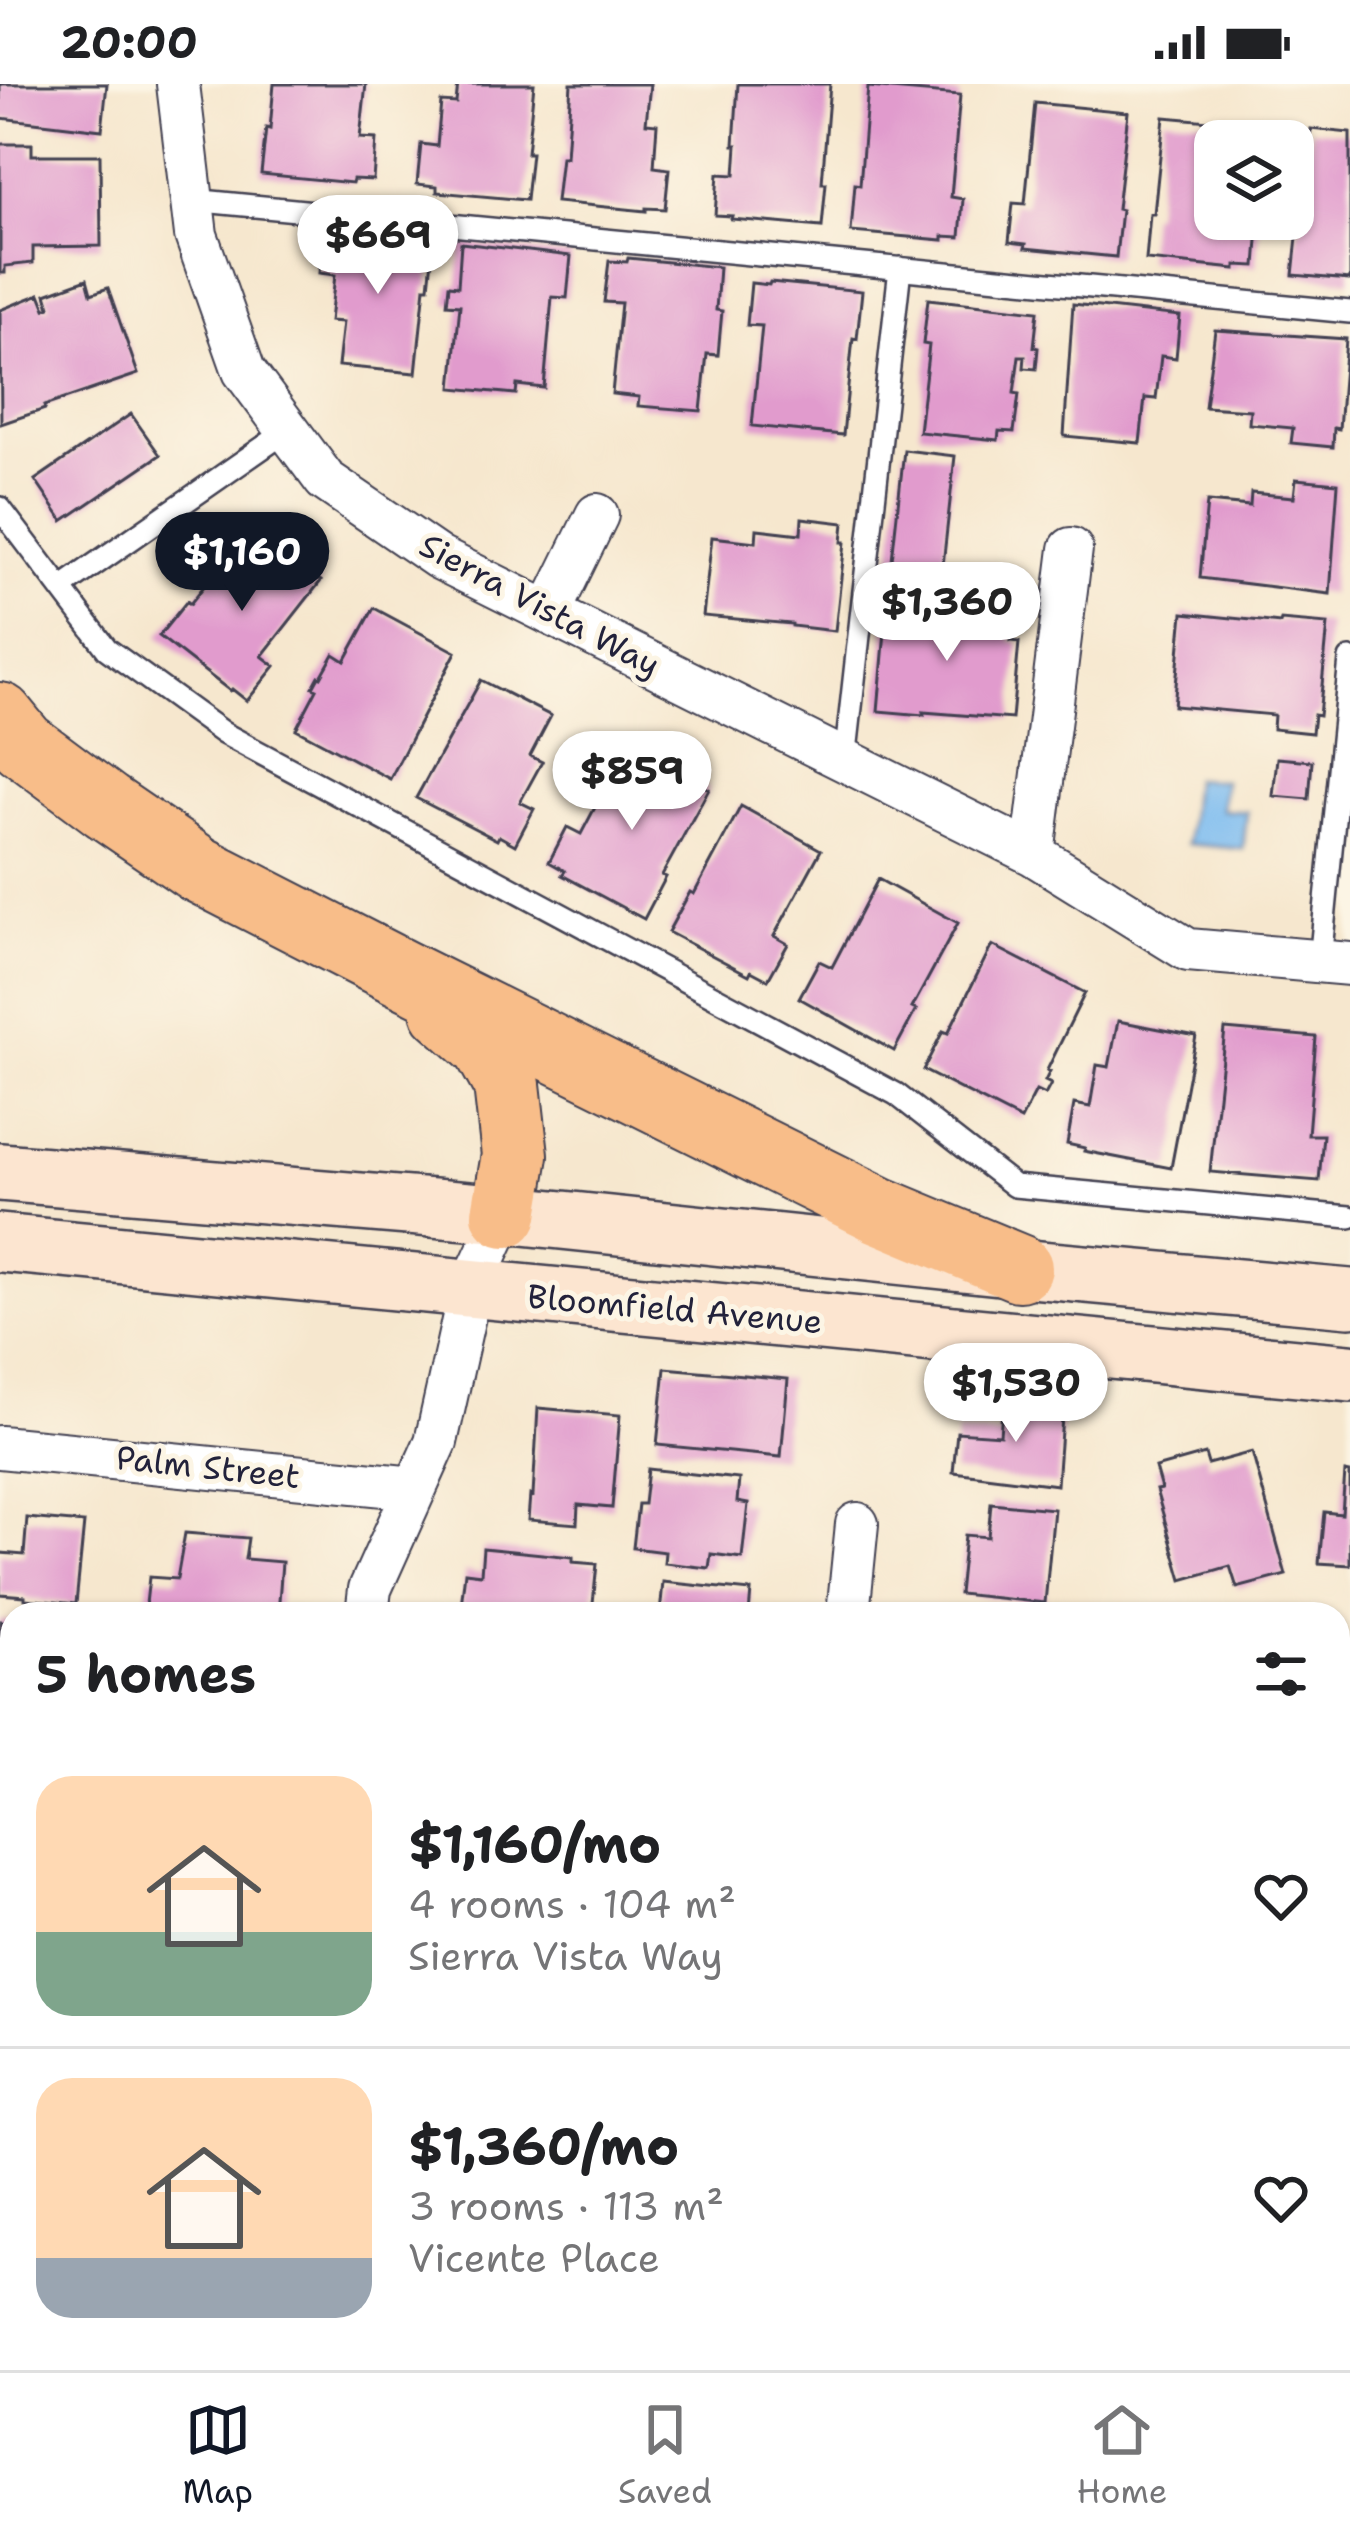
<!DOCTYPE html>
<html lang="en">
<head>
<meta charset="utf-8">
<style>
  :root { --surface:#fff; --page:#f2f2f2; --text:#202124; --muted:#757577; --line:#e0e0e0; --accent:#111827 }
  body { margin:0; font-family:"Shantell Sans",sans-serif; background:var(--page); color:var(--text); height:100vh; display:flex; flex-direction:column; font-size:45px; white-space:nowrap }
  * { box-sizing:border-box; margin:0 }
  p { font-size:39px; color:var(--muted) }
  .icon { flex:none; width:66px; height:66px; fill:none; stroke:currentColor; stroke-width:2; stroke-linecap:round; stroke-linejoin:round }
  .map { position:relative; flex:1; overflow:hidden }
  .details { position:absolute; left:0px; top:1518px; width:1350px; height:768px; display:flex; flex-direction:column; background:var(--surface); border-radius:36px 36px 0 0; box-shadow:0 3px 9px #0004 }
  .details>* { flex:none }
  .buttons { position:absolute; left:1194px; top:36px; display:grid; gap:24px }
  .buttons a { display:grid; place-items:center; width:120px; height:120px; border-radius:24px; background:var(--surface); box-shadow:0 3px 9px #0004; font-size:60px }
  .price { position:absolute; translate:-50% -102px; padding:0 27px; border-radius:42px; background:#fff; color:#222; font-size:39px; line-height:78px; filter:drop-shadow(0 3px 6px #0008) }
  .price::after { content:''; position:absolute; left:50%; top:72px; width:36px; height:27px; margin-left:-18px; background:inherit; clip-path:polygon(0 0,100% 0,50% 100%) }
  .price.active { background:var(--accent); color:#fff }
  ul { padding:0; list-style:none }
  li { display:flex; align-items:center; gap:36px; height:300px; padding:0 36px }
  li+li { border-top:3px solid var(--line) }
  li span { display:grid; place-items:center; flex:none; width:336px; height:240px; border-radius:36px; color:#555 }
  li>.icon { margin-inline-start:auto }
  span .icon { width:144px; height:144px; fill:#fffc; stroke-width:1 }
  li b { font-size:51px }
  h2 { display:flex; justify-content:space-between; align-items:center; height:144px; padding:0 36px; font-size:51px }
  .status { display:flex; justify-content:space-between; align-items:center; height:84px; padding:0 60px; background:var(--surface); direction:ltr }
  .status svg { height:33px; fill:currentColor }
  .menu { display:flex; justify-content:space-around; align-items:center; height:168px; border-top:3px solid var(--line); background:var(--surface); font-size:33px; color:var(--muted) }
  .menu a { display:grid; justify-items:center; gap:6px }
  .menu .active { color:var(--accent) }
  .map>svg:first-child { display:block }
  .water { fill:#7bbbf0; stroke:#4e6e96; stroke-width:3 }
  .building { fill:#e19bcd }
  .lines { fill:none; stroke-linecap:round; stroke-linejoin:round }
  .service-casing { stroke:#424051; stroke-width:26 }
  .minor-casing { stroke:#424051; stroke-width:46 }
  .secondary-casing { stroke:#424051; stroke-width:62 }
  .motorway-casing { stroke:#424051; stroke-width:70 }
  .service { stroke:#fff; stroke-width:21 }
  .minor { stroke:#fff; stroke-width:42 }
  .secondary { stroke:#fce5d0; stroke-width:57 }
  .motorway { stroke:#f8bd89; stroke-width:66 }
  .labels { text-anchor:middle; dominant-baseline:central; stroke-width:10; stroke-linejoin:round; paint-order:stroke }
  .street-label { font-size:33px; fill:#22223b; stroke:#fcf5e5 }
</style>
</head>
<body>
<div class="status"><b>20:00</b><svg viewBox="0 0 49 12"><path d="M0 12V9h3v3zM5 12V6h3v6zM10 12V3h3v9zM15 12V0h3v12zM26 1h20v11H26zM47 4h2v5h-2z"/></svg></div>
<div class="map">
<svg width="1350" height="2286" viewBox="0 0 1350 2286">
  <rect width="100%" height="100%" fill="#fcf5e5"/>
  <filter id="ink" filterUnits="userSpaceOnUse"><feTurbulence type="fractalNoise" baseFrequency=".00833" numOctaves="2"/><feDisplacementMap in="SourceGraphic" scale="24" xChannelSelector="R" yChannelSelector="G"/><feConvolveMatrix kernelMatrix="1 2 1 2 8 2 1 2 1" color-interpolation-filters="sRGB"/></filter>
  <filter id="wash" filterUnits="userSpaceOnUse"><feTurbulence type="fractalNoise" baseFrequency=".004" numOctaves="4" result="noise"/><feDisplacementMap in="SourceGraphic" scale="48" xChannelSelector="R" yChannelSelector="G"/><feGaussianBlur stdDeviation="2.7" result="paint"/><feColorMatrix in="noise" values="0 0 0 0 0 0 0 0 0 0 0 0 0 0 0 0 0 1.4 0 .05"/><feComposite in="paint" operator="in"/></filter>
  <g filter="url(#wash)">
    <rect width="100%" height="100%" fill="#f6e7ce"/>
    <!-- water -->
    <path class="water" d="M1193,695L1224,697L1221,726L1247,728L1243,765L1187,760Z"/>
    <g id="blocks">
      <!-- building -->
      <path class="building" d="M0,0H107L102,46L0,34Z
        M274,0H366L360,54L376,55L373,96L353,95L352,99L261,90L266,44L270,45Z
        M458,0H534L527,69H531L526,116L437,108V102L417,100L421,60L437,62L441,18L456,19Z
        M571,0H650L646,39L657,40L654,83L669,85L665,125L646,124V127L556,118L561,73H566Z
        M738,0H830L822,99H826L822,143L731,135L732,132L715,131L718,90L735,91L737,61H734Z
        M868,3L960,11L951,113L963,115L960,153L943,152V156L851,148L855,100L860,101Z
        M1035,19L1128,28L1117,125L1121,126L1116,173L1025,164L1026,160L1009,158L1013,119L1025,120Z
        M1164,33L1254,41L1253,57H1215V135H1245V142L1259,143L1256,182L1236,181V185L1146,176L1150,130H1154Z
        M1311,45L1350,49V196L1293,191L1298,144H1302Z
        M0,60H32V71H100L101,162L33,163V179L5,182V189H0Z
        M342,147L434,156L429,203H425L416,289L338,282L343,238L330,237L335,191L319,189L323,148L342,150Z
        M461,159L571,172L567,214L552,213L544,304L517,301L516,310L452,304L460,221L447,220L449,201L458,202Z
        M628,174L719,183L716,226L722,227L718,271L707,270L701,327L638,322L639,313L612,310L621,219L604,218L609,177L627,178Z
        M87,195L91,210L108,204L138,290L44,322L45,325L1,340L0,226L40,210L46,225L50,223L46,210Z
        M770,198L862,207L857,255L853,254L843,351L752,342L762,242L747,241L751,199L769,201Z
        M928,215L1038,227L1034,263L1038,264L1036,285L1024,284L1025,272H1019L1014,309L1019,310L1014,348L999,347L998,356L919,348L929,261L923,260Z
        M1073,220L1180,232L1176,274L1161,272L1156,315L1145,314L1140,359L1064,352Z
        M1215,246L1346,255L1339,345L1334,344L1333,363L1291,359L1293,344L1249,340L1250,326L1205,323Z
        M131,330L160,371L63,437L35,396Z
        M904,366L955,372L942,490L891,485Z
        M1296,395L1338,399L1330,510L1200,494L1207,418L1250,422L1251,409L1294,413Z
        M802,434L844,439L842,458H845L835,547L792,542V540L703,532L712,453L756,458L757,445L801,450Z
        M251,443L321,497L262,572L275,582L247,617L232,605L230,607L159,552L187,517L190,520Z
        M894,518L976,525L975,538L1012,542L1010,557L1019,558L1012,635L923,628L924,631L878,627L886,536H892Z
        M374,524L456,568L390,695L296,645L317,605L313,603L319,592L321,593L334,570L345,577Z
        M1183,529L1280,539L1281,536L1328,540L1319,632L1314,631L1312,649L1273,645L1274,631L1174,622Z
        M481,596L551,632L530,672L542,678L520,718L534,725L515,761L499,752L497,756L416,714Z
        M628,661L709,705L662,791L666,793L644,835L562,791L565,787L549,778L567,743L581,750Z
        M1277,674L1312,677L1309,715L1273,712Z
        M741,722L821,766L774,852L788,860L768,896L751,887L749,891L668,848L690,808L694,810Z
        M878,795L958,839L912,924L916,926L894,967L799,914L819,877L832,883Z
        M992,861L1085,909L1047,986L1050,987L1045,997L1051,1000L1045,1011L1036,1007L1021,1036L923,986L943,947L948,949Z
        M1118,937L1196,952L1171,1084L1084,1067L1085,1064L1067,1060L1074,1020L1090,1023L1097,981L1109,983Z
        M1225,945L1316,953L1308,1051H1323L1319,1097L1210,1088Z
        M665,1284L788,1295L781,1373L657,1361Z
        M1003,1314L1063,1319L1057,1401L953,1388L957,1348L1000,1351Z
        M538,1324L620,1331L612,1424L578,1421L577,1440L528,1436L530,1411L533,1412Z
        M1252,1368L1286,1491L1237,1504L1230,1482L1182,1496L1156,1406L1161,1405L1155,1384L1205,1370L1208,1380Z
        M648,1385L739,1395L737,1418L748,1420L742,1474L711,1470L709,1484L664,1479L665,1468L633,1464L638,1420H644Z
        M1345,1388L1350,1389V1481L1319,1479L1324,1428L1342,1430Z
        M991,1419L1054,1425L1045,1519L959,1510L965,1451L988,1453Z
        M27,1434L84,1439L76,1520L25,1515V1512L0,1510V1469L24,1471Z
        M185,1449L248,1454L245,1475L282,1478L278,1530L145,1529L149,1493L177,1495Z
        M483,1464L573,1473V1478L597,1480L592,1530H460L465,1488L481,1490Z
        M663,1498L751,1507L749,1530H660Z
        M0,1537L12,1538V1617L0,1616Z
        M0,1638L12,1639V1721L0,1719Z
        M0,1739L12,1740V1822L0,1821Z
        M0,1840L12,1841V1920L0,1919Z
        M1346,1852H1350V1888L1342,1887Z
        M0,1940L12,1941V2020L0,2019Z
        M0,2041L12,2042V2123L0,2122Z
        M1339,2118L1350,2119V2245L1338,2244Z
        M0,2142L12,2143V2225L0,2223Z
        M0,2241L7,2242L3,2285L0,2284Z
        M113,2274H201L200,2286H112Z
        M473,2274H510L509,2281L473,2277Z
        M597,2274H701L700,2286H596Z
        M860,2274H962L960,2286H859Z
        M1058,2279L1102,2283V2286H1058Z"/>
    </g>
  </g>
  <g filter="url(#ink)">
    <use href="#blocks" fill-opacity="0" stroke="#424051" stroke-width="3"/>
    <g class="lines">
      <!-- service casing -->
      <g class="service-casing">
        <path id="service" d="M192,116L1350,228
          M0,424L107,565L223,649L896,1010L1014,1102L1350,1133
          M61,504L288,346
          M845,677L900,184
          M1320,877L1350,575"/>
      </g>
      <!-- minor casing -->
      <g class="minor-casing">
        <path id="minor" d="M178,0L196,151L244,287L325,396L439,474L1033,770L1188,866L1350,880
          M549,529L597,431
          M1033,770L1071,465
          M0,1363L415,1404
          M367,1530L370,1505L436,1358L470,1205L505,1130
          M848,1530L857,1440
          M1338,1586L1350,1587
          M1338,2028L1350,2029
          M289,2286L290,2274
          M775,2286L776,2274
          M1244,2286L1245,2274"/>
      </g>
      <!-- secondary casing -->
      <g class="secondary-casing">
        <path id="secondary" d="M0,1088L505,1130L1019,1184L1350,1214
          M0,1159L1350,1289"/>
      </g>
      <!-- motorway casing -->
      <g class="motorway-casing">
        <path id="motorway" d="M0,632L23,660L106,722L198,785L401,889L879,1126L1019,1184
          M444,926L486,963L507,1001L515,1071L505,1130"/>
      </g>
      <!-- service -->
      <use href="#service" class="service"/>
      <!-- minor -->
      <use href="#minor" class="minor"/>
      <!-- secondary -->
      <use href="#secondary" class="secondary"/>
      <!-- motorway -->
      <use href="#motorway" class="motorway"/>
    </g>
  </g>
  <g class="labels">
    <!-- street labels -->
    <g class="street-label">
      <text transform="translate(540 521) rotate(28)">Sierra Vista Way</text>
      <text transform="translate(675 1225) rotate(5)">Bloomfield Avenue</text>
      <text transform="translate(208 1383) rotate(6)">Palm Street</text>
    </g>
  </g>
</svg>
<div class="buttons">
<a><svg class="icon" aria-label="layers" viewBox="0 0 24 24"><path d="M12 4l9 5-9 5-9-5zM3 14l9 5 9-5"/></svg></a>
</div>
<b class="price" style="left:378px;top:213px">$669</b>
<b class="price active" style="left:242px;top:530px">$1,160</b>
<b class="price" style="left:947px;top:580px">$1,360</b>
<b class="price" style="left:632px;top:749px">$859</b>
<b class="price" style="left:1016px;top:1361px">$1,530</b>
<section class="details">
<h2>5 homes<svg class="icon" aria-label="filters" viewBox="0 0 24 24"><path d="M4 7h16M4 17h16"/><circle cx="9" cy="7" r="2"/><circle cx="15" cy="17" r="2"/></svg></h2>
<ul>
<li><span style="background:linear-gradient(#ffd9b3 65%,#7fa58c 0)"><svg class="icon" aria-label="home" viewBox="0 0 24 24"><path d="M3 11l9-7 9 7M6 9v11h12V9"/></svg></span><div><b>$1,160/mo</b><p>4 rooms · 104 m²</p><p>Sierra Vista Way</p></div><svg class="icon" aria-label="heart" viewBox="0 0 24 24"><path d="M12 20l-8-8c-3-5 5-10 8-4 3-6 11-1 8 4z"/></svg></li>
<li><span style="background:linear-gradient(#ffd9b3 75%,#9aa5b1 0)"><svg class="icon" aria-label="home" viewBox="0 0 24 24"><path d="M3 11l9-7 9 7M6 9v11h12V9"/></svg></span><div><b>$1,360/mo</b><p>3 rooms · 113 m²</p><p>Vicente Place</p></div><svg class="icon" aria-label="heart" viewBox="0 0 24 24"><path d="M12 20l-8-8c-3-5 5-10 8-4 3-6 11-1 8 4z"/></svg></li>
</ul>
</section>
</div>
<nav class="menu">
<a class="active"><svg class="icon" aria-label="map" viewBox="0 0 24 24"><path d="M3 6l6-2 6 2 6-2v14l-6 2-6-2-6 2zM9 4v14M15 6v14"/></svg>Map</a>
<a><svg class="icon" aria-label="saved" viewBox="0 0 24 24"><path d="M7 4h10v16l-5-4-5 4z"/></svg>Saved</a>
<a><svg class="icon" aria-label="home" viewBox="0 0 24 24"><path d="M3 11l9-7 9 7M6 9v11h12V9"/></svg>Home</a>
</nav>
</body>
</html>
